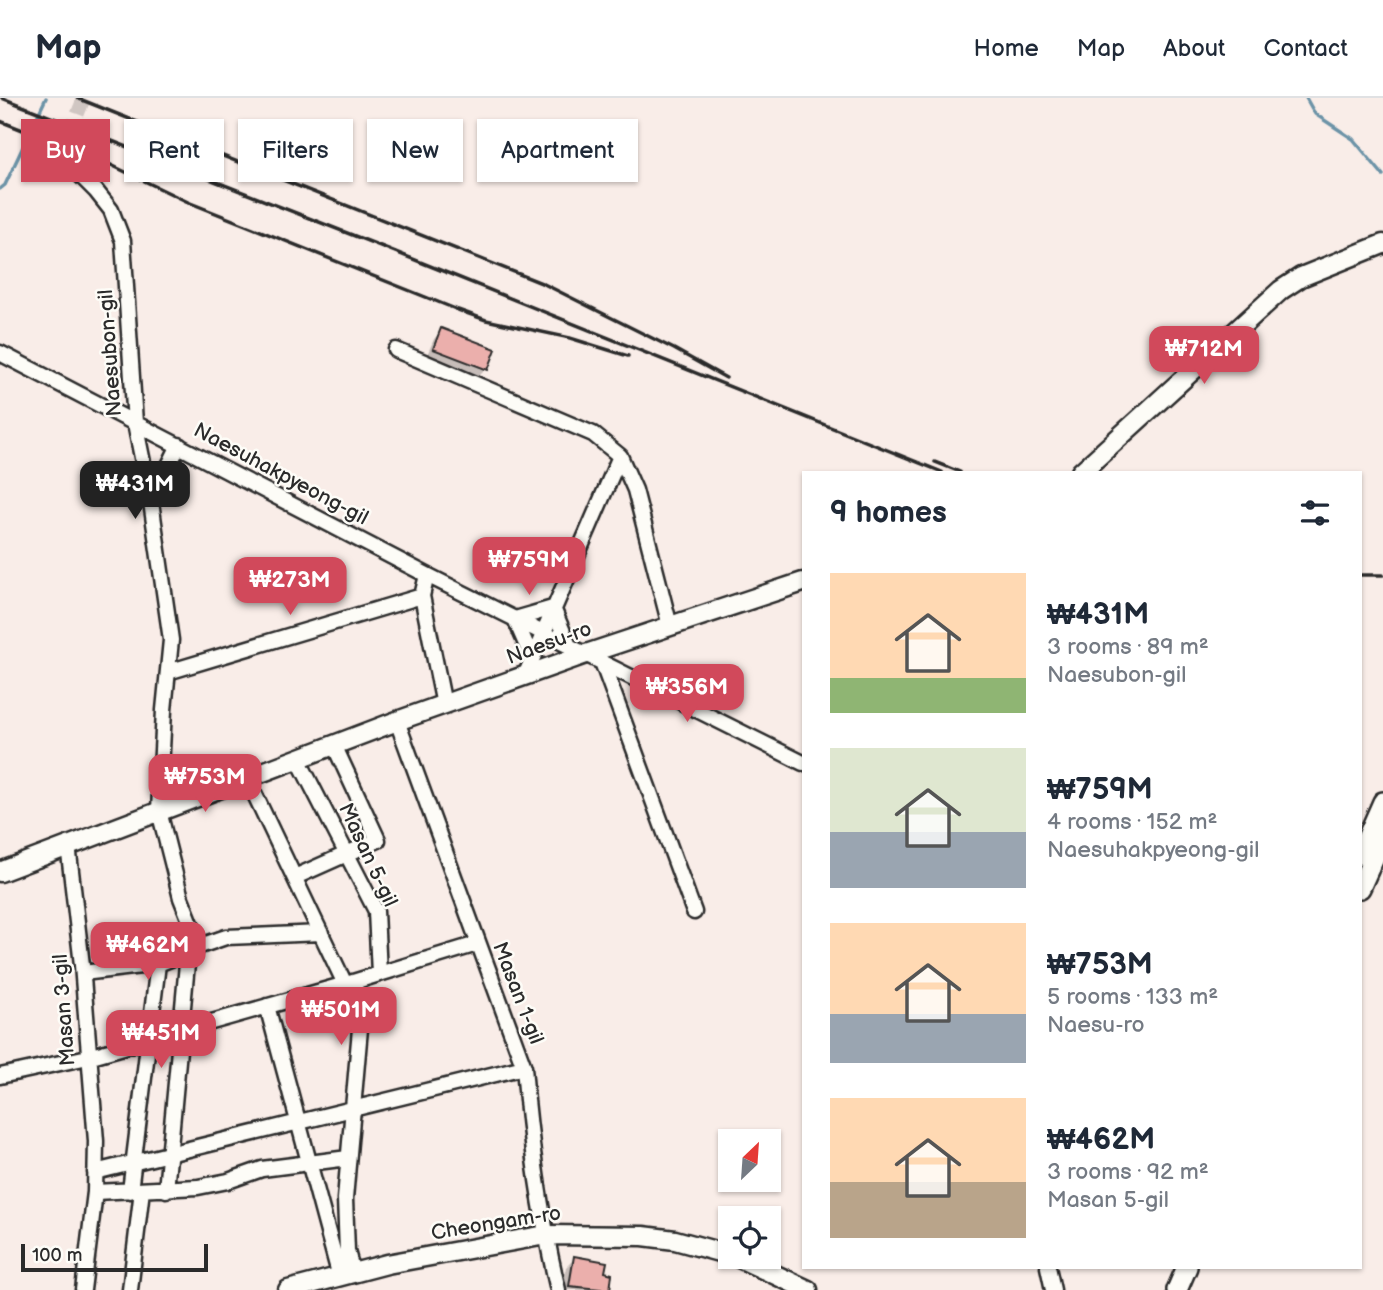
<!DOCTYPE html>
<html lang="en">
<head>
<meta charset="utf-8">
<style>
  :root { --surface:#fff; --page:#f2f2f3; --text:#1f2937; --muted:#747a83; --line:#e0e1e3; --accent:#d1495b }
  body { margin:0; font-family:"Balsamiq Sans",sans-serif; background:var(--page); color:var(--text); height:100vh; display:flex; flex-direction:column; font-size:26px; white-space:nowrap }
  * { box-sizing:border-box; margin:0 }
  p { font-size:23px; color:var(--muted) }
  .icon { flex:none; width:38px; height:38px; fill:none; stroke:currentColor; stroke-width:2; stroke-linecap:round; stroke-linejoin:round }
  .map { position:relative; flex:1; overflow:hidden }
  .details { position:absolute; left:802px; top:373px; width:560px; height:798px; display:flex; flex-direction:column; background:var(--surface); border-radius:0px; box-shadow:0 2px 5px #0004 }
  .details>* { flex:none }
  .guide { position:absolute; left:21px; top:21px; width:665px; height:63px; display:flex; gap:14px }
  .needle { width:46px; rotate:25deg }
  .controls { position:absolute; left:718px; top:1031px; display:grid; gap:14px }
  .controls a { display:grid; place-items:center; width:63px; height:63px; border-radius:0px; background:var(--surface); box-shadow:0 2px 5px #0004; font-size:35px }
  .scale { position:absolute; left:21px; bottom:18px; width:187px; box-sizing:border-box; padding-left:7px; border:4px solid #2b2b2b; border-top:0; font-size:19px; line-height:24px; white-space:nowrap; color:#2b2b2b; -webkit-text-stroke:5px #fdfcf7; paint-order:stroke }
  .price { position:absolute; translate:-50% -60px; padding:0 16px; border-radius:14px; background:var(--accent); color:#fff; font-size:23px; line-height:46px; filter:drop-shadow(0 2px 4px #0008) }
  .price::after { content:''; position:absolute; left:50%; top:42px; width:21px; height:16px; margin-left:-10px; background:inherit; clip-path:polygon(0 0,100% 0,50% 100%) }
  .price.active { background:#222; color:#fff }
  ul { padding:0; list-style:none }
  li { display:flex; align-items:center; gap:21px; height:175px; padding:0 28px }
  li span { display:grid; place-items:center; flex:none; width:196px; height:140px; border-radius:0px; color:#555 }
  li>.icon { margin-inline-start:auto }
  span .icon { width:84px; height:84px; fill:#fffc; stroke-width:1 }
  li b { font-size:30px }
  h2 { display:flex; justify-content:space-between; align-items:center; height:84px; padding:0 28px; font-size:30px }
  .chip { padding:0 24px; border-radius:0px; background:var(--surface); box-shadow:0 2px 5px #0004; font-size:24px; line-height:63px }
  .chip.active { background:var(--accent); color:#fff }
  header { display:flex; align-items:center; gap:42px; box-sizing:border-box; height:98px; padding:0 35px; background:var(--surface); border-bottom:2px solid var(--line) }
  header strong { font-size:33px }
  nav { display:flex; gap:38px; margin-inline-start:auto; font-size:24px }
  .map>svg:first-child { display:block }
  .shadow { fill:#0003 }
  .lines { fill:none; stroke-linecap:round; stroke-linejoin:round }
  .stream { stroke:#6c93a7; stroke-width:3.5 }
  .building { fill:#ebafac; stroke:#2b2b2b; stroke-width:2 }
  .minor-tunnel { stroke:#d0c6c2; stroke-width:14; stroke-dasharray:14 7; stroke-linecap:butt }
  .minor-casing { stroke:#2b2b2b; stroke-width:19 }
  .tertiary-casing { stroke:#2b2b2b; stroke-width:23 }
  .secondary-casing { stroke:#2b2b2b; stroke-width:24 }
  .minor { stroke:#fdfcf7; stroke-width:14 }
  .tertiary { stroke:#fdfcf7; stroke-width:18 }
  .secondary { stroke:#fdfcf7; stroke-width:19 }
  .rail { stroke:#2b2b2b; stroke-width:3.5 }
  .labels { text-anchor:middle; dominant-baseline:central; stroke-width:5; stroke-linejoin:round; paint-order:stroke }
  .street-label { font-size:21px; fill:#2b2b2b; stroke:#fdfcf7 }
</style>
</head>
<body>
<header>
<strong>Map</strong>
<nav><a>Home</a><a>Map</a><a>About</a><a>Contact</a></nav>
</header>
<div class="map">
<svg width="1383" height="1192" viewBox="0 0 1383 1192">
  <rect width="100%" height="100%" fill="#f9ede8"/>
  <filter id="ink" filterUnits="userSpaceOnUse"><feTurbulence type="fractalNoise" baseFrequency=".0143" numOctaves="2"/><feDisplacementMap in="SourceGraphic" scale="14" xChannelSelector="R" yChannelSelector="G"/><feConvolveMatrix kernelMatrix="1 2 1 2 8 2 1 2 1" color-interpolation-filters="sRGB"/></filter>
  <g filter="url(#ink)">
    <!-- shadow -->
    <path class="shadow" d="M442,232L486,271L478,279L426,259L434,241Z
      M575,1160L610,1177L608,1192H562L566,1169Z"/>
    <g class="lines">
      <!-- stream -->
      <path class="stream" d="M1306,0L1315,16L1353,41L1383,77
        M0,91L5,87L46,0"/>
    </g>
    <!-- building -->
    <path class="building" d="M441,230L496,251L488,272L433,251Z
      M574,1158L607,1164L605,1174L612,1176L610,1192L569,1188Z"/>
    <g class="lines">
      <!-- minor-tunnel -->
      <path class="minor-tunnel" d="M62,55L84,0"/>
      <!-- minor casing -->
      <g class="minor-casing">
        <path id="minor" d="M62,55L66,63L96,93L111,112L123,143L135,325L151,404L171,542L164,612L159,713L181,800L200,848L226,839L321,835
          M396,252L593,336L620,358L525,578
          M0,255L427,477L803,665
          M620,358L635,392L670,528
          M151,404L179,347
          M427,477L422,498L444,607
          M532,560L515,521L553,510L569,548
          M602,564L694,814
          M168,574L422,498
          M397,623L524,969C530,1044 541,1119 558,1192
          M298,661L376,813L379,876
          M247,680L345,886
          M68,747L82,867L96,1043L95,1094L83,1192
          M295,779L378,742L334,647
          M83,875L158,866L194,852
          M267,908L340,1179
          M0,978L88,959L353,884L477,846
          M95,1074L524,969
          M166,1092L188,855
          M130,1093L158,866
          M95,1094L198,1089L228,1083L262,1071L348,1060
          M1048,1169L1053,1192
          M353,1175L347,1153L345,1101L362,908L353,884
          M130,1192L142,1092"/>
      </g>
      <!-- tertiary casing -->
      <g class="tertiary-casing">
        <path id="tertiary" d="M1081,374L1281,192L1301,179L1383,146
          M0,774L397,623L586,556L803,484
          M735,1158L808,1192
          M288,1192L387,1166L546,1137L643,1138L675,1142L730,1157"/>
      </g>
      <!-- secondary casing -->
      <g class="secondary-casing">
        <path id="secondary" d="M1360,756L1383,704
          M1360,790L1383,739
          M1177,1192L1187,1169"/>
      </g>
      <!-- minor -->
      <use href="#minor" class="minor"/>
      <!-- tertiary -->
      <use href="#tertiary" class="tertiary"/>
      <!-- secondary -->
      <use href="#secondary" class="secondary"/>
      <!-- rail -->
      <path class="rail" d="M2,0L388,151L942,374
        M77,0L544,186L674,251L726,280
        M0,23L109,66L188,104L458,212L486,222L570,240L628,258
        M935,364L960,374
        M1360,477H1383"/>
    </g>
  </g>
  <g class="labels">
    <!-- street labels -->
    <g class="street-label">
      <text transform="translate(110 255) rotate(-94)">Naesubon-gil</text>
      <text transform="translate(281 376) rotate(28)">Naesuhakpyeong-gil</text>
      <text transform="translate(549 545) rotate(-20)">Naesu-ro</text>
      <text transform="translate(368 757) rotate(65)">Masan 5-gil</text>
      <text transform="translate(518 895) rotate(69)">Masan 1-gil</text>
      <text transform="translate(64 912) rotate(-94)">Masan 3-gil</text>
      <text transform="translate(496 1125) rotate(-9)">Cheongam-ro</text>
    </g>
  </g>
</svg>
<div class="controls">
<a><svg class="needle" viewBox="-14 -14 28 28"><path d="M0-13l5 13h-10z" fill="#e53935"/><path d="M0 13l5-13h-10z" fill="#747a83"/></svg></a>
<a><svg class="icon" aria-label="locate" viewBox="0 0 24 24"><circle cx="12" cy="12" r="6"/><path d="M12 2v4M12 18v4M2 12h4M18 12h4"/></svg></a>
</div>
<div class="scale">100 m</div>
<b class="price" style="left:1204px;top:288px">₩712M</b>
<b class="price active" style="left:135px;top:423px">₩431M</b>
<b class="price" style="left:529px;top:499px">₩759M</b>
<b class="price" style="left:290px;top:519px">₩273M</b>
<b class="price" style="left:687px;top:626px">₩356M</b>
<b class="price" style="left:205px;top:716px">₩753M</b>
<b class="price" style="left:148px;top:884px">₩462M</b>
<b class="price" style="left:341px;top:949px">₩501M</b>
<b class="price" style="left:161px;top:972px">₩451M</b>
<div class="guide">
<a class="chip active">Buy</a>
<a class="chip">Rent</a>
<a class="chip">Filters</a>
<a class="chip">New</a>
<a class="chip">Apartment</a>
</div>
<section class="details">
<h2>9 homes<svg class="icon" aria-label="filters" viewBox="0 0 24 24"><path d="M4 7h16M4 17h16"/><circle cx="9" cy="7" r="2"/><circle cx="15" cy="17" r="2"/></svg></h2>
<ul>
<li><span style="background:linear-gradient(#ffd9b3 75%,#8fb573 0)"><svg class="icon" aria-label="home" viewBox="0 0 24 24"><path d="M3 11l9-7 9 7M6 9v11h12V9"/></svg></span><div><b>₩431M</b><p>3 rooms · 89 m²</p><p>Naesubon-gil</p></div></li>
<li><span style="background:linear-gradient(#dfe7d0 60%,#9aa5b1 0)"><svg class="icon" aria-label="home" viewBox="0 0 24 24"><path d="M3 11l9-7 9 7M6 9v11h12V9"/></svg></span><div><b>₩759M</b><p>4 rooms · 152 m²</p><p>Naesuhakpyeong-gil</p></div></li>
<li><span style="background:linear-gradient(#ffd9b3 65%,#9aa5b1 0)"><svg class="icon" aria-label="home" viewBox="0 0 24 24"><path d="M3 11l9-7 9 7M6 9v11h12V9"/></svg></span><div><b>₩753M</b><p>5 rooms · 133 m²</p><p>Naesu-ro</p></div></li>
<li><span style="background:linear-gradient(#ffd9b3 60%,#b9a48a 0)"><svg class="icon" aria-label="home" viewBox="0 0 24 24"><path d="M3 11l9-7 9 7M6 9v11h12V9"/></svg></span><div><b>₩462M</b><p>3 rooms · 92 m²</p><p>Masan 5-gil</p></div></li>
</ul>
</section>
</div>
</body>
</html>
